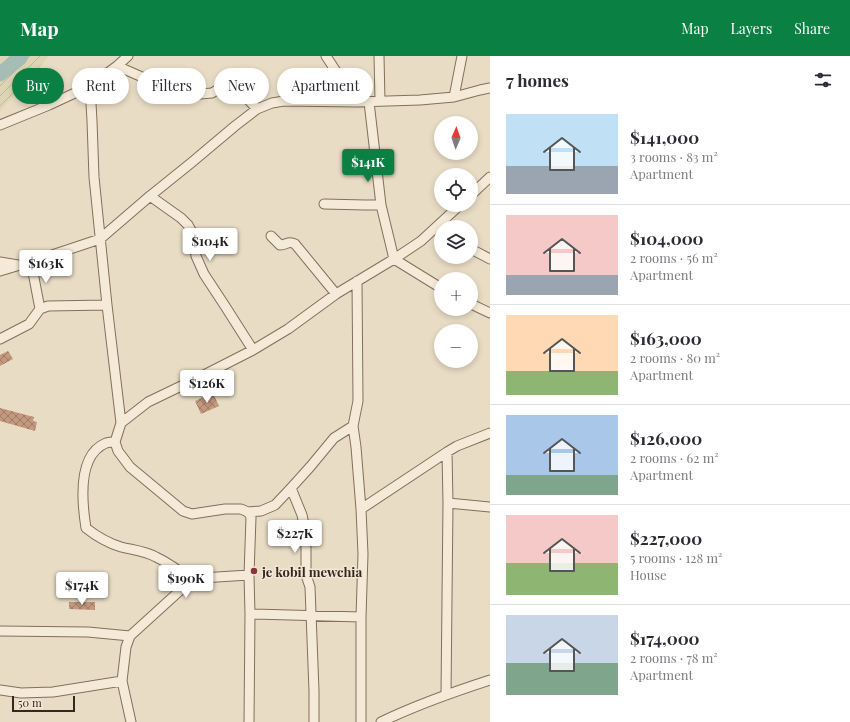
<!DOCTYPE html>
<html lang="en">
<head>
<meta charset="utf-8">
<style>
  :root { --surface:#fff; --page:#f7f7f7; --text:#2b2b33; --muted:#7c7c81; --line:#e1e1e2; --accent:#0b8043 }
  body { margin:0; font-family:"Playfair Display",serif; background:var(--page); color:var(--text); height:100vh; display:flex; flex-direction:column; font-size:15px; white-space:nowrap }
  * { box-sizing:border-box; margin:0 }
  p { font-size:13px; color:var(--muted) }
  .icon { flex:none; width:22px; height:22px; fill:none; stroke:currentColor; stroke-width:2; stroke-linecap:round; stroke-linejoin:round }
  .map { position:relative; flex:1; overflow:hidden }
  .details { display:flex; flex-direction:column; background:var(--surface); width:360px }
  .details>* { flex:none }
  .guide { position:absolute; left:12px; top:12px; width:380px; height:36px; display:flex; gap:8px }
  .needle { width:26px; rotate:2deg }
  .buttons { position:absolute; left:434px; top:60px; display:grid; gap:8px }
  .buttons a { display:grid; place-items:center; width:44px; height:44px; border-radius:50%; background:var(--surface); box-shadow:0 2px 6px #0003; font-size:20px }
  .scale { position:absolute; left:12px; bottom:10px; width:63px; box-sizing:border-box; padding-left:4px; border:2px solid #34281f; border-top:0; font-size:11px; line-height:14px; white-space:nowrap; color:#34281f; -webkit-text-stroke:3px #f1e7d4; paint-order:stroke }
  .price { position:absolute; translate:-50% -34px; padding:0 9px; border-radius:4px; background:#fff; color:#222; font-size:13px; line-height:26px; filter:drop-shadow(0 1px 2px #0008) }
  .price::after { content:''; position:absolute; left:50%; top:24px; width:12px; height:9px; margin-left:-6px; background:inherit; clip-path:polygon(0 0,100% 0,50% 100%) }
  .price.active { background:var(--accent); color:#fff }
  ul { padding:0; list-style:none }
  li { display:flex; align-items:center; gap:12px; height:100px; padding:0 16px }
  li+li { border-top:1px solid var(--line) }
  li span { display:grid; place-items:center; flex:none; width:112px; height:80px; border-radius:0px; color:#555 }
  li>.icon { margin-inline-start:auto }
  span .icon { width:48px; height:48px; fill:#fffc; stroke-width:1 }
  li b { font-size:17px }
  h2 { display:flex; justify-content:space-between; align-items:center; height:48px; padding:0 16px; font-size:17px }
  .chip { padding:0 14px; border-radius:18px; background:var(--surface); box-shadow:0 2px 6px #0003; font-size:14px; line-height:36px }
  .chip.active { background:var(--accent); color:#fff }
  header { display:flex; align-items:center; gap:24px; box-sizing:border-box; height:56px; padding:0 20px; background:var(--accent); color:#fff }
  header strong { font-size:19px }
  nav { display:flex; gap:22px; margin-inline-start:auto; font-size:14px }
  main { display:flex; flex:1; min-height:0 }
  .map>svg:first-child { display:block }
  .farmland { fill:url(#farmland-furrows) }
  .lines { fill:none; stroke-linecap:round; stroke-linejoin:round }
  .river { stroke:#a6bdb5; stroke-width:15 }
  .building { fill:url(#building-cross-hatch) }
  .minor-casing { stroke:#826f5d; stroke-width:11 }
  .minor { stroke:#f5ead7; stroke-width:9 }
  .poi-dot { fill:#8a3439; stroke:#f1e7d4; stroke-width:1.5 }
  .labels { text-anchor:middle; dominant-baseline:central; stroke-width:3; stroke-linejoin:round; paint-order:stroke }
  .poi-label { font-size:13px; font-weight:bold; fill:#34281f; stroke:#f1e7d4; text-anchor:start }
</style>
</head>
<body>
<header>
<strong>Map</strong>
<nav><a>Map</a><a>Layers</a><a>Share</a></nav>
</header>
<main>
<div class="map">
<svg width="490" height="666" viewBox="0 0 490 666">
  <defs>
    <pattern id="farmland-furrows" width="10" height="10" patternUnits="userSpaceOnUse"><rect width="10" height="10" fill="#ded5b4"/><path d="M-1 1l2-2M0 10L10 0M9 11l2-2" fill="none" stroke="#bfb79a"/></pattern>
    <pattern id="building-cross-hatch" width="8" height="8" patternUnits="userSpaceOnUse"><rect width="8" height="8" fill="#c3987f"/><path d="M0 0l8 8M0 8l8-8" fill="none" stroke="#9f7c67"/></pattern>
  </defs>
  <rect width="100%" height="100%" fill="#e9dcc5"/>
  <!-- farmland -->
  <path class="farmland" d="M0,0H49L0,55Z"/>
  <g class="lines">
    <!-- river -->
    <path class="river" d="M0,18L20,2L21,0"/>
  </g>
  <!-- building -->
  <path class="building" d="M8,295L13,303L0,310V299Z
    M213,337L219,350L201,358L195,345Z
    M0,352L34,361L33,365L37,366L35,375L0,365Z
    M69,546H95V554L69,553Z"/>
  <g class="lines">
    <!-- minor casing -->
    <g class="minor-casing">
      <path id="minor" d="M326,0L356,46
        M379,0L380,45
        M117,10L158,28L189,39L212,37L217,34L223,29H229L236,31L257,53
        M90,30L92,65L94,121L107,249L121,367
        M454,41L462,0
        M369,46L381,149L394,203L441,232
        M0,69L49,49L90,30L117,10L128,0
        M471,139L490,121
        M150,140L181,162L188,169L193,178L196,200L204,218L225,250L253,294
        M324,148L365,149H381
        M271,180L280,189C287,189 288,184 295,188L336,238
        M471,193L490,203
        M0,206L18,209
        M31,206L40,253
        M0,215L20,209L31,206L100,183L150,140L191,107L235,70L257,53L272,47L284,45L356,46L420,44L454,41L480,34L490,32
        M357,225L358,345L353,370L356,391L361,453L363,498L361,561V666
        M471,248L490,257
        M0,283L29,268L40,253L48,250L107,249
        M115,386C113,386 109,386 106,387C77,399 82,447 86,472C96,480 108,487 121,491C133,494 145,495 156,501C169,507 181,516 192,525
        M291,432L302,459L305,473L306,493V519L310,531L314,635V666
        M448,447L490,451
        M361,453L447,396L457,390L490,377
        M248,456L261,455L275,449L291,432L310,411L334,382L353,370
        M250,558L361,561
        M0,575L88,576L130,580
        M0,634L21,637L53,636L122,625
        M446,639L448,447L447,396
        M131,666L122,625L126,591L130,580L185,530L192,525L201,522L249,519
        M249,666L250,558L249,519L251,461L248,456L241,453H225L192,458L183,455L130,411L118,395L115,386L121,367L148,346L204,319L253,294L288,273L336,238L394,203L421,185L460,149
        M381,666C416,649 453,636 490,624"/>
    </g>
    <!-- minor -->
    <use href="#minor" class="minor"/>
  </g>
  <!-- markers -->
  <circle class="poi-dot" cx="254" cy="515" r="4"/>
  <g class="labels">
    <!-- poi labels -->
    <g class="poi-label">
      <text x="262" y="515">je kobil mewchia</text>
    </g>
  </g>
</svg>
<div class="buttons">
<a><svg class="needle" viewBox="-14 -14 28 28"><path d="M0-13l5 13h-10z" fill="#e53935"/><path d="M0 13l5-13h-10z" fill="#7c7c81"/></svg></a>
<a><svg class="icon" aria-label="locate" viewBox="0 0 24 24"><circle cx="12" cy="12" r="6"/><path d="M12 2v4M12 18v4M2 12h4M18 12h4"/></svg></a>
<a><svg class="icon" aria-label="layers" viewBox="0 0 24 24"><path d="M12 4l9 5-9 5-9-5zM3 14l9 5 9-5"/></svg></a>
<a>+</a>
<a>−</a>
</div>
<div class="scale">50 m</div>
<b class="price active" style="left:368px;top:127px">$141K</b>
<b class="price" style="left:210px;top:206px">$104K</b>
<b class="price" style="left:46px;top:228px">$163K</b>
<b class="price" style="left:207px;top:348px">$126K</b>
<b class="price" style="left:295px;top:498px">$227K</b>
<b class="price" style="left:186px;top:543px">$190K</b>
<b class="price" style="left:82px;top:550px">$174K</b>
<div class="guide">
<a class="chip active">Buy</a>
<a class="chip">Rent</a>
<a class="chip">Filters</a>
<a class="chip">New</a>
<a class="chip">Apartment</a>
</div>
</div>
<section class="details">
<h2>7 homes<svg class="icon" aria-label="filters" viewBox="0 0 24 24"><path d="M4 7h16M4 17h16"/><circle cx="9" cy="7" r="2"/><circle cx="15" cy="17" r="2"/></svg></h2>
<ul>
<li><span style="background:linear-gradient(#bfe0f5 65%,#9aa5b1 0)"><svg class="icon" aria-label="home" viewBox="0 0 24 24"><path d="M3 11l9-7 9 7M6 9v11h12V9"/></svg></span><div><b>$141,000</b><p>3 rooms · 83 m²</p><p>Apartment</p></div></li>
<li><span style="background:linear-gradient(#f6c9c9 75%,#9aa5b1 0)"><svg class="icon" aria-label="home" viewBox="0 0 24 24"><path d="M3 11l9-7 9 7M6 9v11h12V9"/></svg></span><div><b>$104,000</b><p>2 rooms · 56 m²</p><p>Apartment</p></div></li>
<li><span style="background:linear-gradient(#ffd9b3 70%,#8fb573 0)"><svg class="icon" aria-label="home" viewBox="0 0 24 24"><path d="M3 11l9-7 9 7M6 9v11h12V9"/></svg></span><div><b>$163,000</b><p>2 rooms · 80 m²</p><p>Apartment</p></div></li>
<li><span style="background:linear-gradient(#a9c7e8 75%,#7fa58c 0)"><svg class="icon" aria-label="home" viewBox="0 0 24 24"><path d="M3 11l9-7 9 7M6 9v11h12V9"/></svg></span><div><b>$126,000</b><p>2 rooms · 62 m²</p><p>Apartment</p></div></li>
<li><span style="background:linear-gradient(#f6c9c9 60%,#8fb573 0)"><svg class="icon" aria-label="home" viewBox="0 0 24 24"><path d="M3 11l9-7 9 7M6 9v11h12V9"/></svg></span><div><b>$227,000</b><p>5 rooms · 128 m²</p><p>House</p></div></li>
<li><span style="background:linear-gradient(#c9d6e8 60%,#7fa58c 0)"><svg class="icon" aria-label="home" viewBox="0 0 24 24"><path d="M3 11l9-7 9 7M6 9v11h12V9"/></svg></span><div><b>$174,000</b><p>2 rooms · 78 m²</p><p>Apartment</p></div></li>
</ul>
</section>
</main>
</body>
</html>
